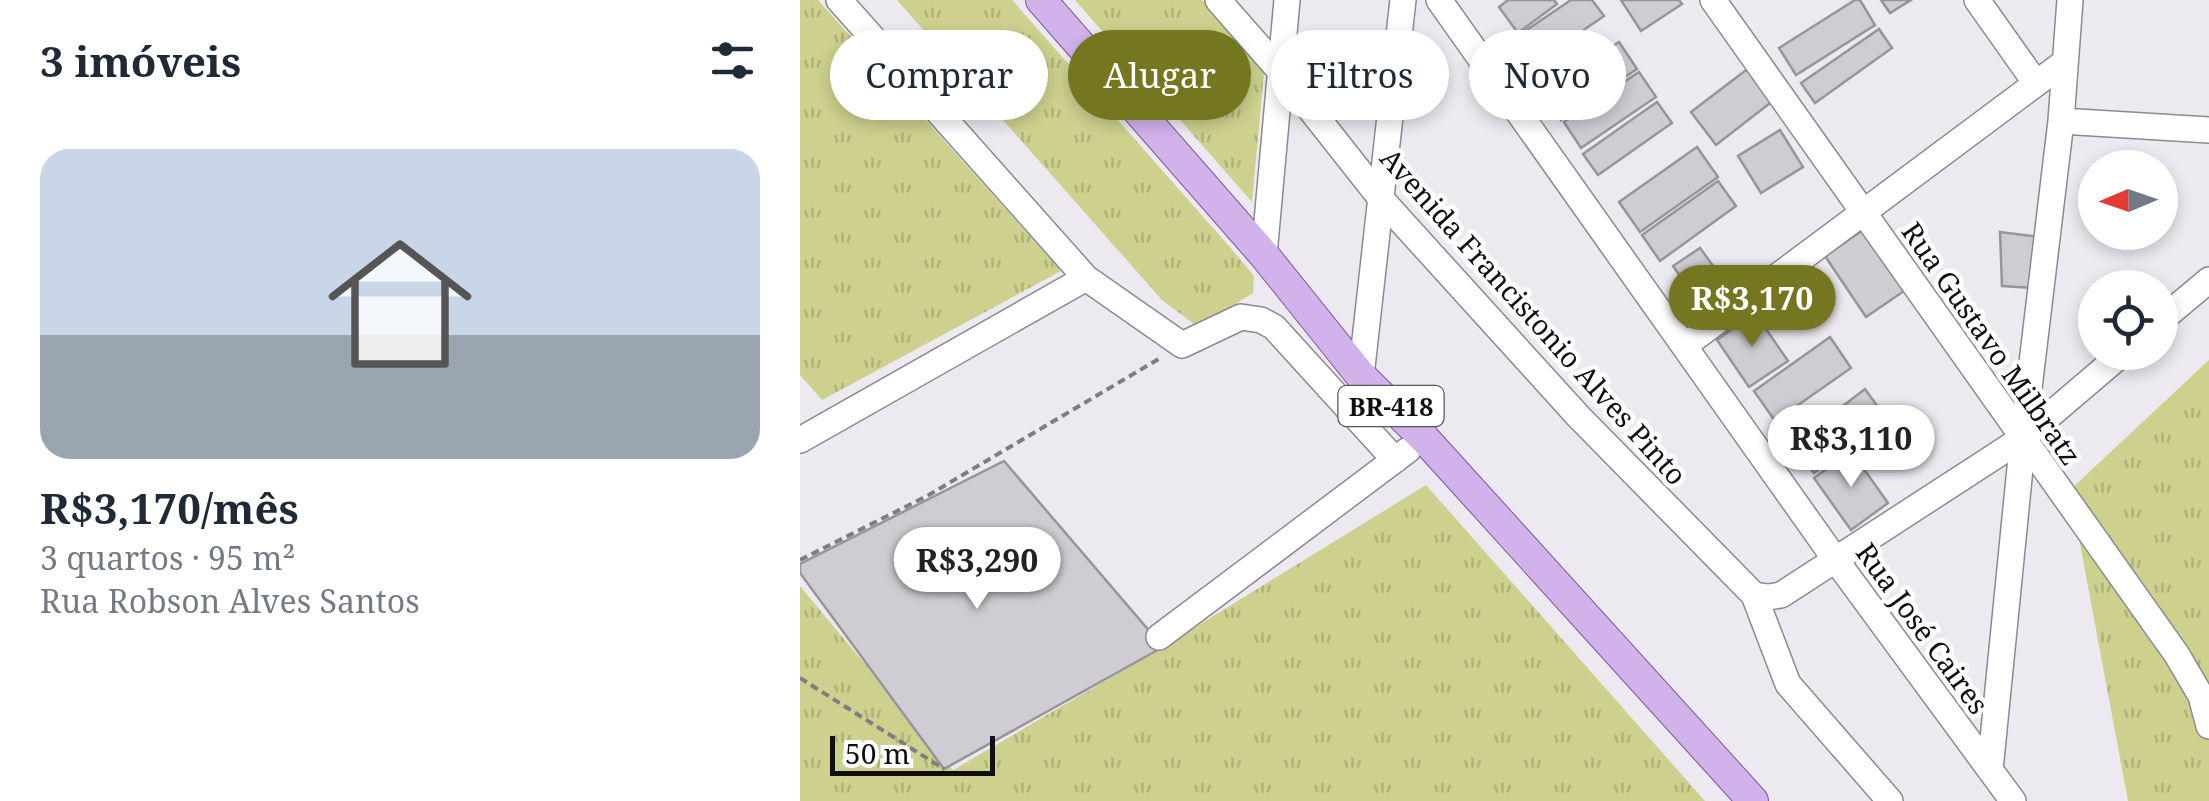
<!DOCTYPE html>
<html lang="pt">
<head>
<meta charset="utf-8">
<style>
  :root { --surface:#fff; --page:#f2f2f3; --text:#1f2937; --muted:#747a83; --accent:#74771f }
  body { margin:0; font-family:"Noto Serif",serif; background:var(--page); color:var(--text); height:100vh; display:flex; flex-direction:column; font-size:38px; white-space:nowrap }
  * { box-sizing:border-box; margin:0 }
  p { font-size:32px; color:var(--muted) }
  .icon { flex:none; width:55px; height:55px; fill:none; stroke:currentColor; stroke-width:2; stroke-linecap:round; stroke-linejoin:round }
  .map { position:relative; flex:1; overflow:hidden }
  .panel { display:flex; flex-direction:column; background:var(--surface); width:800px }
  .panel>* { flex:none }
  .banner { position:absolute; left:30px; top:30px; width:950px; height:90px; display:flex; gap:20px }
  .needle { width:65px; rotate:268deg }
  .fabs { position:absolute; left:1278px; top:150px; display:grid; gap:20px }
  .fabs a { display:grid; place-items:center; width:100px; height:100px; border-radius:50%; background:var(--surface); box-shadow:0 5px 15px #0003; font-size:50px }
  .scale { position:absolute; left:30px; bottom:25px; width:165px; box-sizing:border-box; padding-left:10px; border:5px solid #0f0e11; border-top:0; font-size:28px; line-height:35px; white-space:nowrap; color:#0f0e11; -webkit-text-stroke:8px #fff; paint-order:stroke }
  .price { position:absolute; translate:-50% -85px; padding:0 22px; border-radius:35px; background:#fff; color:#222; font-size:32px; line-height:65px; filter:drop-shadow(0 2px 5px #0008) }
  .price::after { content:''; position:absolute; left:50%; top:60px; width:30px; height:22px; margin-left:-15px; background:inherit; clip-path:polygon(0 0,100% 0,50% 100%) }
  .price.selected { background:var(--accent); color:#fff }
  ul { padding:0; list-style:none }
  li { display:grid; align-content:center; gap:20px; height:530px; padding:0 40px }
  li span { display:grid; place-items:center; height:310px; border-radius:30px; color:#555 }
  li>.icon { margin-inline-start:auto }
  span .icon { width:180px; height:180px; fill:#fffc; stroke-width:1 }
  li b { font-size:42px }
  h2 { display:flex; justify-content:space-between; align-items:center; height:120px; padding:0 40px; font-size:42px }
  .chip { padding:0 35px; border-radius:45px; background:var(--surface); box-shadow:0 5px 15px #0003; font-size:35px; line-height:90px }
  .chip.selected { background:var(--accent); color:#fff }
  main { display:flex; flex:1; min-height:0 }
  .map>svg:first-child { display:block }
  .grass { fill:url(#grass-tufts) }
  .building { fill:#d0ccd3; stroke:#98949b; stroke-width:2.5 }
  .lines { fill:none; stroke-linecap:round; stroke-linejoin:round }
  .minor-casing { stroke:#8c8990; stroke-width:28 }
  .major-casing { stroke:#7a5796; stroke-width:32 }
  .path { stroke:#807d82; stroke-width:4; stroke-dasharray:8 5; stroke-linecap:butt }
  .minor { stroke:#fff; stroke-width:25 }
  .major { stroke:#d1b2eb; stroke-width:30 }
  .labels { text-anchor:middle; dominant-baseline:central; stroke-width:9; stroke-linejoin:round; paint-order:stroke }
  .shield { fill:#fff; stroke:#575658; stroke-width:2.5 }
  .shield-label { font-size:25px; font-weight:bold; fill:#0f0e11 }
  .street-label { font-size:28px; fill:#0f0e11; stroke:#fff }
</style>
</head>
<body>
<main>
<section class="panel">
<h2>3 imóveis<svg class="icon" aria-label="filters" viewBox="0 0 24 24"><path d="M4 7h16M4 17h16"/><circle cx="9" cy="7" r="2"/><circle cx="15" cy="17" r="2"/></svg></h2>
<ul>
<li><span style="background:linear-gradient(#c9d6e8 60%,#9aa5b1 0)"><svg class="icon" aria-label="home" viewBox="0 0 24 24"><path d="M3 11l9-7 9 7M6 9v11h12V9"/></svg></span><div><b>R$3,170/mês</b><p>3 quartos · 95 m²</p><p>Rua Robson Alves Santos</p></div></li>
</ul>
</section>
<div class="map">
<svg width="1409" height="801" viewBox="0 0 1409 801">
  <defs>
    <pattern id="grass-tufts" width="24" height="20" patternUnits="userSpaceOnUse" patternTransform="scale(2.5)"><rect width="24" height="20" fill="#cdd18d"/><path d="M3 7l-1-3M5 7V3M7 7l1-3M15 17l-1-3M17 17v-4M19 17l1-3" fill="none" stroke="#afb279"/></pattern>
  </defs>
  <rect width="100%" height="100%" fill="#ede9f0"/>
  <!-- grass -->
  <path class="grass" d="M0,0H18L261,271L22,400L0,375Z
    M97,0H212L428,245L454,276L453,293L398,327L362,300Z
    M275,0H402L464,72L452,202Z
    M1409,360V801H1328L1270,490Z
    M626,485L905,801H0V586L153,770L363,647Z"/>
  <!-- building -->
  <path class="building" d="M708,0H754L757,4L718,33L699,7Z
    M771,0H792L804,16L727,69L709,42Z
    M821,0H879L882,4L841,31Z
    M1055,0H1060L1075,25L996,75L979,48Z
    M1081,0H1111L1090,13Z
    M1079,29L1092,48L1015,103L1001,83Z
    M819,42L837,69L761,120L743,93Z
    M950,67L974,100L916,145L891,112Z
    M839,72L856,97L781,148L764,122Z
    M857,102L872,123L798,175L783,154Z
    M980,130L1003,167L961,193L938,156Z
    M897,147L918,177L840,232L819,202Z
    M918,181L936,206L860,261L842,235Z
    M1066,228L1107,289L1066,317L1025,256Z
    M1200,232L1239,237L1234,288L1202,286Z
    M900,248L927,285L900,304L873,266Z
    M955,313L988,361L949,387L917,340Z
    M1030,337L1051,368L975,421L954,391Z
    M1065,389L1086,418L1014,473L992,445Z
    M1051,451L1088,503L1051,530L1014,478Z
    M204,461L363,647L144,769L0,573V564Z"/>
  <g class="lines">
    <!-- minor casing -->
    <g class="minor-casing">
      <path id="minor" d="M39,0L286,278L382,345L441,317L461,320L474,327L595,460
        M418,0L481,72L582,200L778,416L954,595L968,597L981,595L1223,438L1324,352
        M639,0L1035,559L1213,801
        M913,0L1377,655L1401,696L1409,726
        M1177,0L1235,82
        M1261,121L1409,130
        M464,255L487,0
        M1360,321L1409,280
        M884,346L1265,62
        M561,376L603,0
        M0,440L286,278
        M954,595L988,684L1090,801
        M359,637L608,450
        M1190,770L1223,438L1261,121L1270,0"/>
    </g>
    <!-- major casing -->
    <g class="major-casing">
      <path id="major" d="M241,0L464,255L561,376L624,438L953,801"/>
    </g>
    <!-- path -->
    <path class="path" d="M0,560L127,496L362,357
      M0,678L144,769"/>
    <!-- minor -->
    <use href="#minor" class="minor"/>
    <!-- major -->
    <use href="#major" class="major"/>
  </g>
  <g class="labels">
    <!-- shield labels -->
    <rect class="shield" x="538.5" y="386" width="105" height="40" rx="8"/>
    <g class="shield-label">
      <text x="591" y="406">BR-418</text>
    </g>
    <!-- street labels -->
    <g class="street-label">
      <text transform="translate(734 316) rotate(48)">Avenida Francistonio Alves Pinto</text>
      <text transform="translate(1192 343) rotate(55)">Rua Gustavo Milbratz</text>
      <text transform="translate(1123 628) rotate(54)">Rua José Caires</text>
    </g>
  </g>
</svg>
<div class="fabs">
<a><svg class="needle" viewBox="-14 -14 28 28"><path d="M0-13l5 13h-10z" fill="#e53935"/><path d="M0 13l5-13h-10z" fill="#747a83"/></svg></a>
<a><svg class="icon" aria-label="locate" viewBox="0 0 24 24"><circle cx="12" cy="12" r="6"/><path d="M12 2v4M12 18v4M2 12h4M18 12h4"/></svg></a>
</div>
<div class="scale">50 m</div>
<b class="price selected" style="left:952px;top:350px">R$3,170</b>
<b class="price" style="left:1051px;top:490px">R$3,110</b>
<b class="price" style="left:177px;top:612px">R$3,290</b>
<div class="banner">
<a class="chip">Comprar</a>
<a class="chip selected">Alugar</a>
<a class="chip">Filtros</a>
<a class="chip">Novo</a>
</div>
</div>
</main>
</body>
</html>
